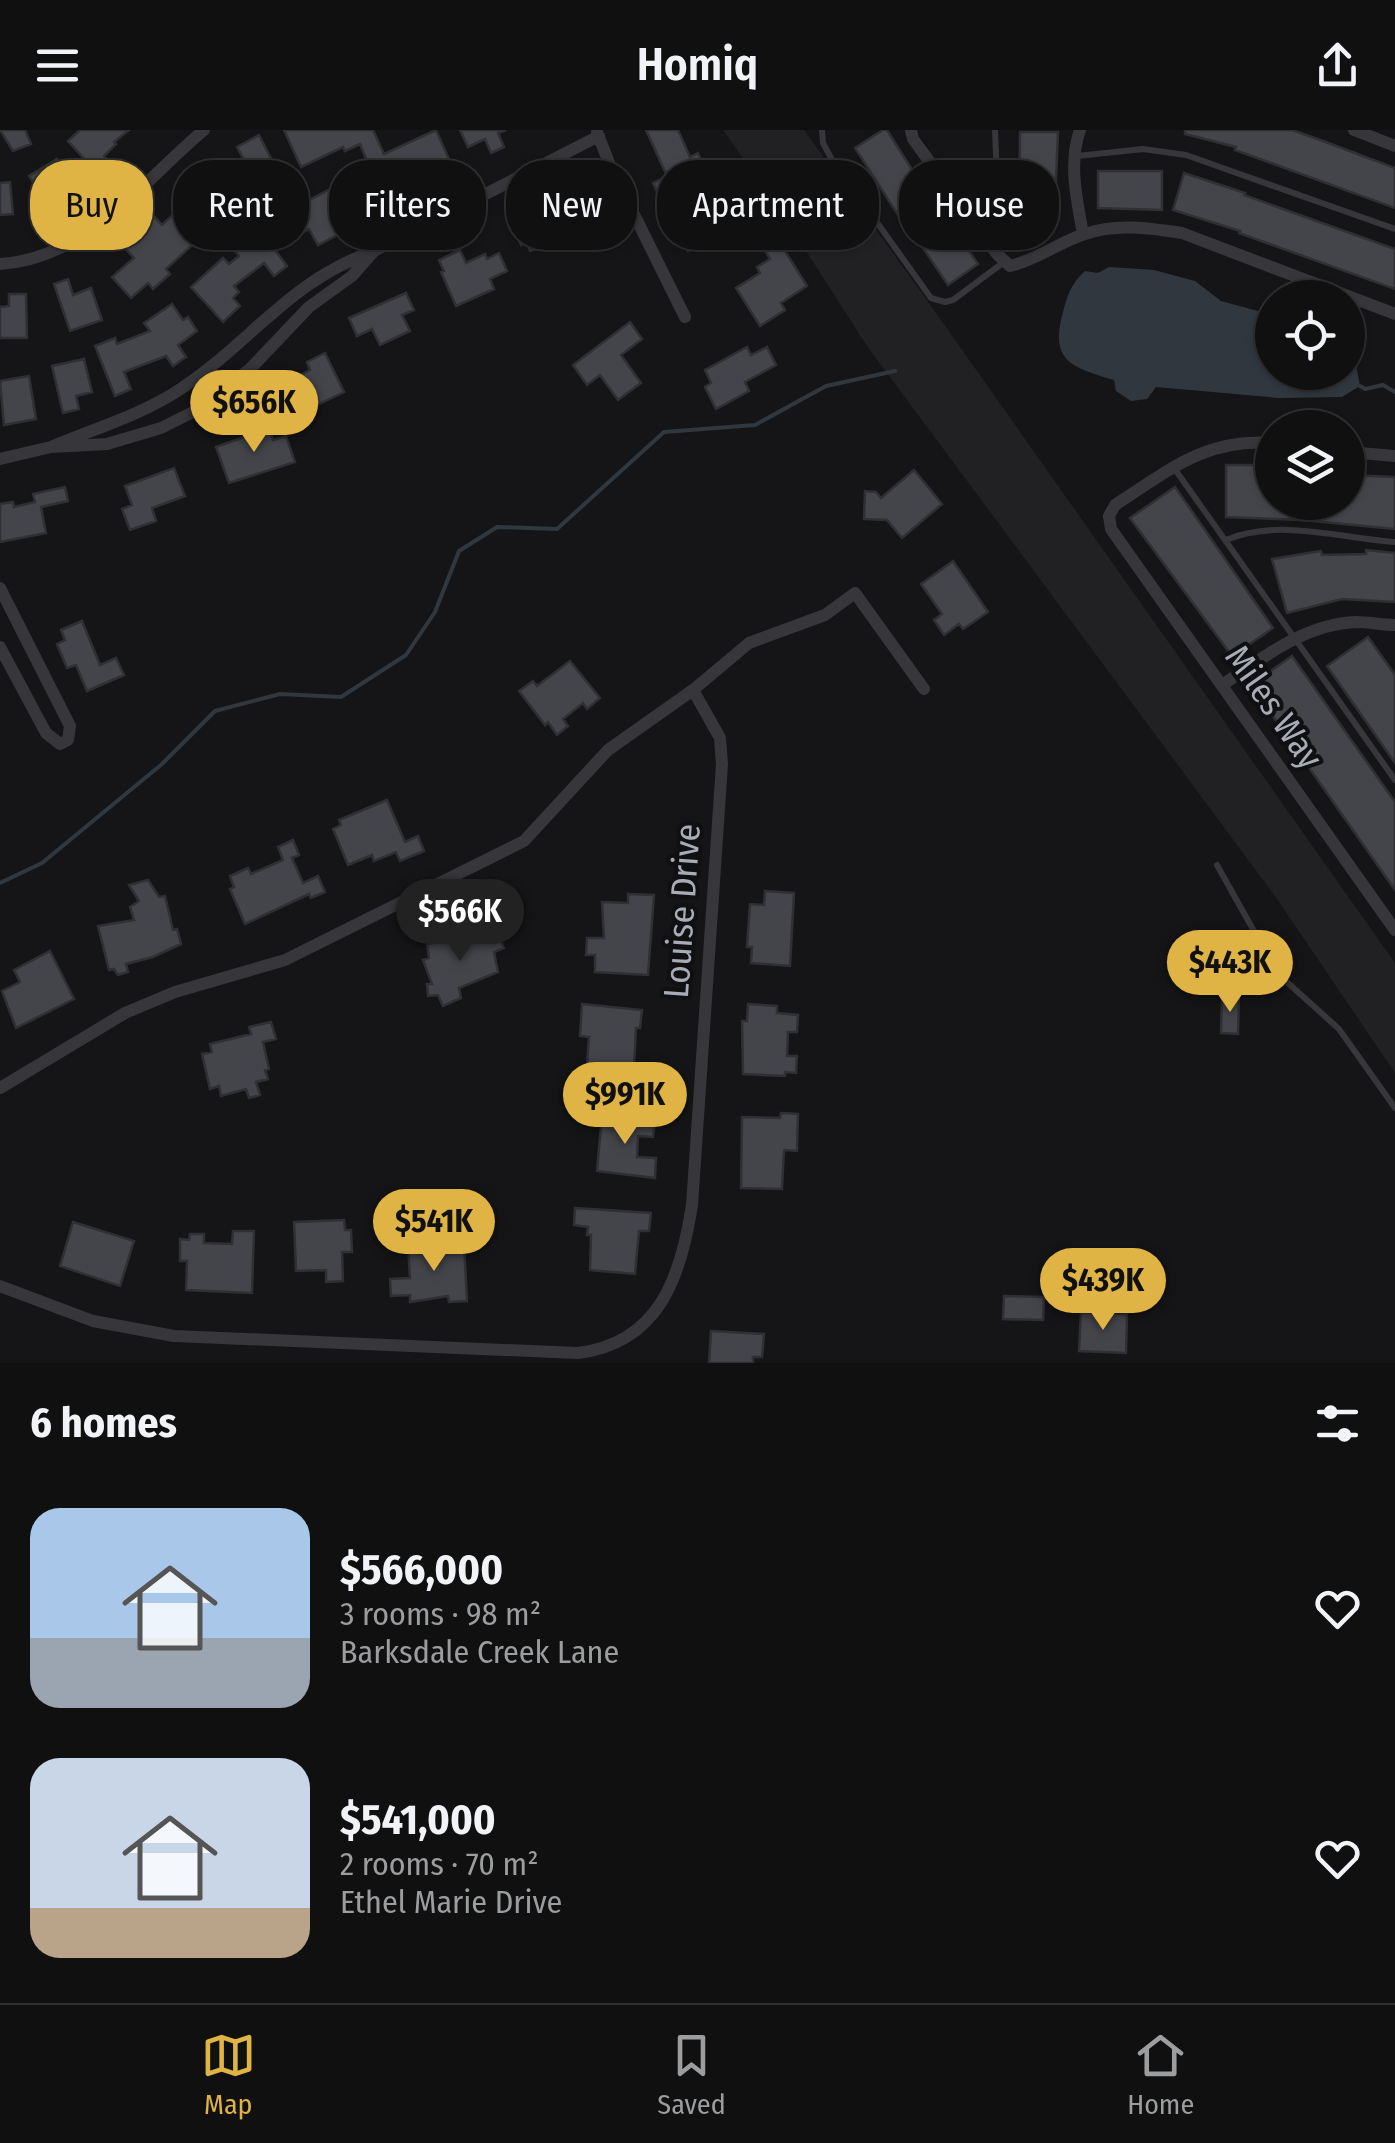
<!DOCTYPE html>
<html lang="en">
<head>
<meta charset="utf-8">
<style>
  :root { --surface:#101011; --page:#1e1e1f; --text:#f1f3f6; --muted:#9c9d9f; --line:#303031; --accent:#e0b444 }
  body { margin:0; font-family:"Fira Sans Condensed",sans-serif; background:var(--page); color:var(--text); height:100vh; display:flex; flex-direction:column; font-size:38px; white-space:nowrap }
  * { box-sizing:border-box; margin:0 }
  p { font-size:32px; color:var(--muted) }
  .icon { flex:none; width:55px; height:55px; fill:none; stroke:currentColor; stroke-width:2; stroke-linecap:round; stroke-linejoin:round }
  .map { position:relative; height:1233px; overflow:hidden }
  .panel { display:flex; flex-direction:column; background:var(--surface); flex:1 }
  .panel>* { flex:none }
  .banner { position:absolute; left:30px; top:30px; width:1335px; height:90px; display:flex; gap:20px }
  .buttons { position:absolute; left:1255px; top:150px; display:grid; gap:20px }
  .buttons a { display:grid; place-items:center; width:110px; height:110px; border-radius:50%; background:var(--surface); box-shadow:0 2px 8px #0004,0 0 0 2px var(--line); font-size:50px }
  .price { position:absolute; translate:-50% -85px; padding:0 22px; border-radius:35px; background:var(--accent); color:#111; font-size:32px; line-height:65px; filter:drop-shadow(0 2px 5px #0008) }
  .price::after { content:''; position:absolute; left:50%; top:60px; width:30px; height:22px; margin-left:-15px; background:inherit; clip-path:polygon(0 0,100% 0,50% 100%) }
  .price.active { background:#222; color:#fff }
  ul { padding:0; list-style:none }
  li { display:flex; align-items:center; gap:30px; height:250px; padding:0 30px }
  li span { display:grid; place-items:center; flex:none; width:280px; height:200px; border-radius:30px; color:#555 }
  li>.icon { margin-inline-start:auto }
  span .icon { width:120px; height:120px; fill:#fffc; stroke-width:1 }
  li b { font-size:42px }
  h2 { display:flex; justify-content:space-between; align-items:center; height:120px; padding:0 30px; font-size:42px }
  .pill { padding:0 35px; border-radius:40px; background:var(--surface); box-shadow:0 2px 8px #0004,0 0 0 2px var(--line); font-size:35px; line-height:90px }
  .pill.active { background:var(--accent); color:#111 }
  header { display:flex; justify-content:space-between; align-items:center; height:130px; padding:0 30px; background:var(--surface); font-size:45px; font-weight:600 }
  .dock { display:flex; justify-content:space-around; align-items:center; height:140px; border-top:2px solid var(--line); background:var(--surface); font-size:28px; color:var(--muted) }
  .dock a { display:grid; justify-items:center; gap:5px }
  .dock .active { color:var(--accent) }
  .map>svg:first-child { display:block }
  .built { fill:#212124 }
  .water { fill:#30373e }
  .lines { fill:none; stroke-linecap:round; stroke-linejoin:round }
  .stream { stroke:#30373e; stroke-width:4 }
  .building { fill:#44454a; stroke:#302f33; stroke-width:2.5 }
  .service { stroke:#37373b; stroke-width:6 }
  .minor { stroke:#37373b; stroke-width:12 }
  .labels { text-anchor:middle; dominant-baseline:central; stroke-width:8; stroke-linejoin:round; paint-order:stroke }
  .street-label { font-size:35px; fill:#a8acb6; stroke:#101012 }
</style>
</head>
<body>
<header><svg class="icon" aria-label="menu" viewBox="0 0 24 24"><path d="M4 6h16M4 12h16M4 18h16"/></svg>Homiq<svg class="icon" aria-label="share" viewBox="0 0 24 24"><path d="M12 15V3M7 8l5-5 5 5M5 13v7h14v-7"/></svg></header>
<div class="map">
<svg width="1395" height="1233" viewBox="0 0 1395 1233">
  <rect width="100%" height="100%" fill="#151517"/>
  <!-- built -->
  <path class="built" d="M723,0H804L924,166L1395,833V943L1275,766L867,216L781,82Z"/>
  <!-- water -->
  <path class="water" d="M1109,137L1154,140L1195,151L1221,171L1269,184L1272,187V242H1348V218L1353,220L1360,256L1342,267L1279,268L1156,257L1147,269L1131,271L1116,261L1114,250C1072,237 1049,232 1063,182C1068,164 1071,154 1085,141L1098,143Z"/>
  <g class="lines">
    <!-- stream -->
    <path class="stream" d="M1360,256L1365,259L1383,255L1395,262
      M0,753L42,733L162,634L215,581L280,564L341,567L406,525L435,482L459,421L497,397L557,399L664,302L755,295L826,256L895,241"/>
  </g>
  <!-- building -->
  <path class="building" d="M0,0H25L31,14L13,21Z
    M80,0H129L114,12L116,14L104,26L113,36L101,47L68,11Z
    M284,0H373L384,24L436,0L455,43L416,60L417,64L405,69L401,58L366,71L346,83L353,97L318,115L309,99L293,108L276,79L304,62L309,70L348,50L353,60L375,51L360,14L345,21L343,17L301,37Z
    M460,0H506L498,3L504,17L491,23L485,9L468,17Z
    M646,0H678L690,27L698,23L708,46L660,68L653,53L667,46Z
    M883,0H887L931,70L933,69L978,134L948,155L900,84L898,85L855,18Z
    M1185,0H1292L1323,11L1395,38V78L1235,20L1236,17L1185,4Z
    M1020,2H1058L1054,98L1019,97Z
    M259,5L281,48L254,62L237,31L243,28L237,17Z
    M57,29L81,67L61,80L55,70L47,75L29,46Z
    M1098,41H1162V80L1098,78Z
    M1184,43L1245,63L1244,65L1395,119V159L1239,103L1240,101L1173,80Z
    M198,46L210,61L224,50L243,75L216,96L186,55Z
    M10,52L13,84L0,85V53Z
    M718,65L735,95L688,121L680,106L697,96L689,81Z
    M559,74L565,88L581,81L591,106L568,115L566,110L543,120L542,117L530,121L527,112L521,115L513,93Z
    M178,80L202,106L166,139L170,144L153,159L148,153L131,168L112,147L134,128L122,115L153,85L162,95Z
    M255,93L287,136L274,146L264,133L234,156L239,162L233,168L240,176L223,192L191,157L223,128L229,134L239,126L234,120L241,115L236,108Z
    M778,110L807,156L781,173L785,180L760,196L736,158L760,143L757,137L770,129L764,119Z
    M460,120L466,133L485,124L487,129L499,123L507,141L490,149L494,159L456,176L441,142L444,141L439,130Z
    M68,149L73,165L91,158L102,190L70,201L54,154Z
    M406,163L414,180L402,185L410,201L380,215L372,199L357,206L349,188Z
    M9,164H26L27,208H0V177L9,176Z
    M172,174L183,190L188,187L197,201L178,215L186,227L173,236L166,226L124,242L131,259L115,266L95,216L115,208L117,214L150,201L144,193Z
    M630,192L642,209L621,225L641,253L618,270L600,245L587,255L573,235Z
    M747,217L751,225L767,217L776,235L745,252L749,261L716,279L705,257L711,253L705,240Z
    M325,223L344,262L311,278L296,247L310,240L307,232Z
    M84,229L92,262L76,266L79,279L63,283L52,236Z
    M29,246L36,289L4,295L0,251Z
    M269,298L273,310L286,306L295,332L229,353L216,317Z
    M1226,335H1272V372H1348V345L1395,347V399L1302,390L1226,387Z
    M174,338L185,366L152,378L156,391L130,400L122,379L132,375L125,356Z
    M914,340L942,374L902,408L887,390L864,389L865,361L876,362L881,368Z
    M65,357L68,371L41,377L46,403L0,412V374L13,372L14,377L35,372L33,364Z
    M1175,357L1273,498L1232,526L1130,388Z
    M1366,420L1395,423V472L1342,469L1287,483L1272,429L1321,421L1322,425L1366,424Z
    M953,431L988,482L963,499L959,494L944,505L934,490L942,484L921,454Z
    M82,491L100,535L116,528L124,545L87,561L76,535L67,538L57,514L65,510L61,500Z
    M1368,507L1395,545V633L1327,536Z
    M1292,526L1395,672V760L1251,555Z
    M570,531L600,568L587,579L583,573L563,589L568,596L557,605L548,592L545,595L519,561L533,551L537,556Z
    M387,670L405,712L418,706L424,721L400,731L396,722L374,731L372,725L348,735L333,699L341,695L339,690Z
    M293,710L299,725L292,728L303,753L318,746L325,762L311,768L309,764L245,794L230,759L234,757L230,746L248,738L251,744L283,730L278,717Z
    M148,750L159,767L165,766L173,800L177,799L181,814L153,827L126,834L128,842L118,845L114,839L109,840L98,796L134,790L130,777L139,771L129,755Z
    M765,761L794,763L790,836L751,833L752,817H747L750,774L764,775Z
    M628,764L654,765L648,845L595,842V825H586L587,808H604L602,772L628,773Z
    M497,802L504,818L494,822L498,842L459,858L461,868L443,876L438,865L428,866L427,854H432L423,830L429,828L427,814Z
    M50,821L74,869L16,898L2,861L20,852L14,840Z
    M1222,866L1239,867L1238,904L1221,903Z
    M582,874L642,880L640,898H636L633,954L604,952V947H594L595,936H587L589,907L580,906Z
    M748,874L777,876V883L798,885L797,902H788L787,926H797L796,943L785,942V946L743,944L742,891H747Z
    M271,892L276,909L263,912L269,939L265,940L268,949L256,952L260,965L249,968L246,959L221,966L219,956L210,959L202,924L212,922L210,914L251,904L249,897Z
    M781,983L798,984L797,1021L784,1020L782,1059L741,1058L742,987L780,988Z
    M602,985L655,992L653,1007L638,1006L637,1027L656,1028L655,1048L597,1041Z
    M575,1078L651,1083L649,1101H639L635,1144L590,1140L591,1105H587L588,1097L574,1095Z
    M344,1090L345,1100H351L352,1122H342L343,1151L326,1152V1140L296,1141L294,1092Z
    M73,1092L134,1111L120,1156L60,1136Z
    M233,1101H254L252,1163L186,1160L187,1131H180V1109L189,1110L190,1104H204V1113L232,1114Z
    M427,1114L428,1117L464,1115L467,1171L449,1172L448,1166L410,1172V1165L391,1166L390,1149L410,1148L408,1115Z
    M1004,1166L1044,1167L1043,1190L1003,1189Z
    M1081,1182L1127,1184L1126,1223L1079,1221Z
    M711,1201L764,1204L762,1227H753V1233H709Z"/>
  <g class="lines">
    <!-- service -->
    <path class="service" d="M822,0L823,13L831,28L931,168L945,172L953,170L1004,132
      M1077,26L1143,19L1186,25L1395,99
      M979,96L992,85L998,74L995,0
      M1174,338L1395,650
      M1226,410C1278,388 1340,408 1395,412
      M1217,735L1278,844L1339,899L1395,978"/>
    <!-- minor -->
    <path class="minor" d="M911,0L913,9L997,124L1010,136C1037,130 1059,112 1085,104C1116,93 1149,98 1182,103L1395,184
      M1080,0C1068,34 1077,70 1083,104
      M1354,0L1395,16
      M597,2L611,38L685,187
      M374,121L352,146L309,177L250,239L193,282L161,298L107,314L51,317C93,299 141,285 179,260C251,213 288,151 374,121L599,6
      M0,134C86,129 142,52 204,0
      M1272,313C1205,308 1168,341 1115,375L1109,386L1111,399L1395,800
      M1348,322L1395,326
      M0,329L51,317
      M0,458L70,596L68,610L60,614L46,603L0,517
      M1222,555C1263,528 1304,494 1356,492C1369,492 1382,495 1395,495
      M0,958L125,883L175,862L285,830L524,711L608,620L693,560L749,513L825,485L855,463L924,559
      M0,1156L93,1191L174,1206L578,1223C659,1213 681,1147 692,1075L722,634L720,608L693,560"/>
  </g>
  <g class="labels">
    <!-- street labels -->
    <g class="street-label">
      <text transform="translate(1274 577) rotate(55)">Miles Way</text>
      <text transform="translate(682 781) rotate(-86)">Louise Drive</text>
    </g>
  </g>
</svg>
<div class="buttons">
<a><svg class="icon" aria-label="locate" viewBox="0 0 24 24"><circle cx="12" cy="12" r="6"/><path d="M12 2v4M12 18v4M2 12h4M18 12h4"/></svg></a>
<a><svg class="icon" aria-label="layers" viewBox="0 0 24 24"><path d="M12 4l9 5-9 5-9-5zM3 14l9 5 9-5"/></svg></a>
</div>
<b class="price" style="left:254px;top:325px">$656K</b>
<b class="price active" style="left:460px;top:834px">$566K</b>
<b class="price" style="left:1230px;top:885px">$443K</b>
<b class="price" style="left:625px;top:1017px">$991K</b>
<b class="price" style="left:434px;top:1144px">$541K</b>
<b class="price" style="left:1103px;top:1203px">$439K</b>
<div class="banner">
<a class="pill active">Buy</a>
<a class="pill">Rent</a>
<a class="pill">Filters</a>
<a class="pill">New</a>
<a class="pill">Apartment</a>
<a class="pill">House</a>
</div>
</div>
<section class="panel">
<h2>6 homes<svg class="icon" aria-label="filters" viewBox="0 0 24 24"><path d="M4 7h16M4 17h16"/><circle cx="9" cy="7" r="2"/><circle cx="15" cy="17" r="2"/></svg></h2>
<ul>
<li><span style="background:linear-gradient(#a9c7e8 65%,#9aa5b1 0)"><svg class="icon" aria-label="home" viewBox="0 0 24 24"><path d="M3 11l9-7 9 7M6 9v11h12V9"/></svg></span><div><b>$566,000</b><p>3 rooms · 98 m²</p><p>Barksdale Creek Lane</p></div><svg class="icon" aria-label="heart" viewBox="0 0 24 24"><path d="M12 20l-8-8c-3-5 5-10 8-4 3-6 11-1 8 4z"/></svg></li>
<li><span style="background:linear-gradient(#c9d6e8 75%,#b9a48a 0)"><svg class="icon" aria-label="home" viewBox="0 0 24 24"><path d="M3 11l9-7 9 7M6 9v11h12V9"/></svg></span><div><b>$541,000</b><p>2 rooms · 70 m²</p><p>Ethel Marie Drive</p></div><svg class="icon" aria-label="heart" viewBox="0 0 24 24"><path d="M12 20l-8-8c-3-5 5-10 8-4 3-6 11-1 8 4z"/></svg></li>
</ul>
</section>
<nav class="dock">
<a class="active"><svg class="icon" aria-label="map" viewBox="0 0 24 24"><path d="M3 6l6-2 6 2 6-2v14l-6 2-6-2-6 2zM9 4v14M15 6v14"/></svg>Map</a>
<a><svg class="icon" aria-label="saved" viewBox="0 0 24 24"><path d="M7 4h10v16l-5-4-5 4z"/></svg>Saved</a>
<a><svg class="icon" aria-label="home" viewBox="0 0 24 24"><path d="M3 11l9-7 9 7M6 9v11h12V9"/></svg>Home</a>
</nav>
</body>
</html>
